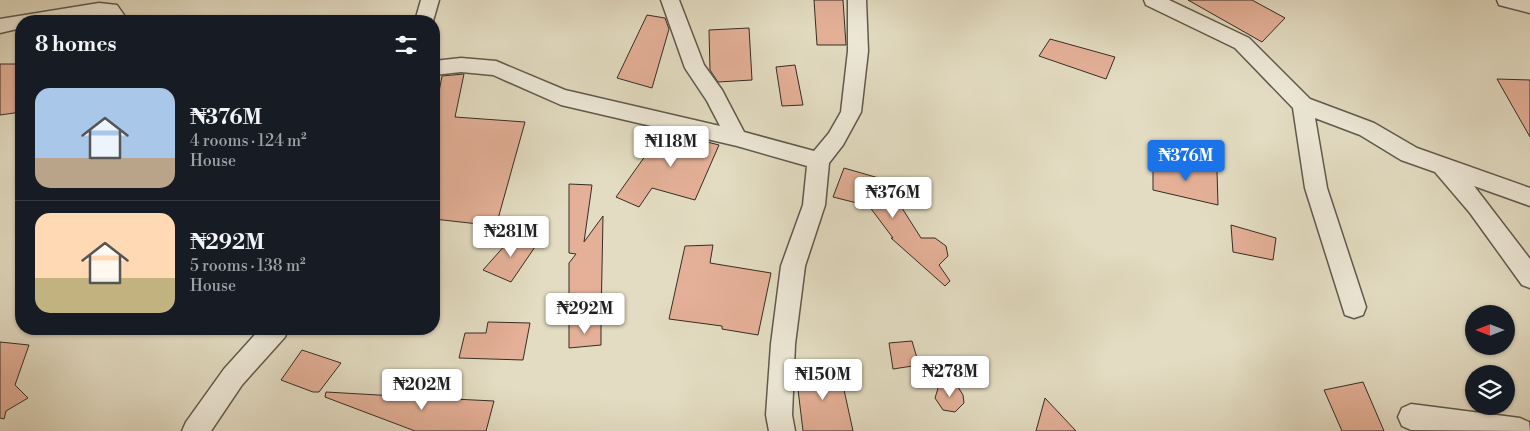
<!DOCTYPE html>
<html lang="en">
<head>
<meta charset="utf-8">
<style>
  :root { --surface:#171b24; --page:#242831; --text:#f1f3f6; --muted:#9ea1a6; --line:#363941; --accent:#1a73e8 }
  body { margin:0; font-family:"Libre Bodoni",serif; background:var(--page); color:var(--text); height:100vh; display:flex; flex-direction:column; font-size:19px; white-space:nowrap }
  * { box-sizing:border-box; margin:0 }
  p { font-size:16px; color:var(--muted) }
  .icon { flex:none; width:28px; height:28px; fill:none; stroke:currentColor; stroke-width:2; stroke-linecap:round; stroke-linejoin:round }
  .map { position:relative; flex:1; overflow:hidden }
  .details { position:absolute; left:15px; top:15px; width:425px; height:320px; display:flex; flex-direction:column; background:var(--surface); border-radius:20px; box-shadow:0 1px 4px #0004 }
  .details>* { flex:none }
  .needle { width:32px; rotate:270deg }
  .buttons { position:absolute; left:1465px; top:305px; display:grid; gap:10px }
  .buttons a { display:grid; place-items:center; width:50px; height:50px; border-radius:50%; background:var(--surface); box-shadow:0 1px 4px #0004; font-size:25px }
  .price { position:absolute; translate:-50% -42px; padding:0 11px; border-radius:5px; background:#fff; color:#222; font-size:16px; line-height:32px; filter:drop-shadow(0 1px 2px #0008) }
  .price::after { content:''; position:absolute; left:50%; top:30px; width:15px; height:11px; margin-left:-8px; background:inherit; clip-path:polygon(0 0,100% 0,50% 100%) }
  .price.selected { background:var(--accent); color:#fff }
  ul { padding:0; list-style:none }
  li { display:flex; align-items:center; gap:15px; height:125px; padding:0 20px }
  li+li { border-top:1px solid var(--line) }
  li span { display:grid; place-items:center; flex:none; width:140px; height:100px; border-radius:15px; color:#555 }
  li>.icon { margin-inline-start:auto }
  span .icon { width:60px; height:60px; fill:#fffc; stroke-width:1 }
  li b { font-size:21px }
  h2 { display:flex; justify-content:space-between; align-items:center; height:60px; padding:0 20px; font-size:21px }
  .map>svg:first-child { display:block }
  .building { fill:#e4b098; stroke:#352d24 }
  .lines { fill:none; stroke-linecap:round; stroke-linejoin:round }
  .street-casing { stroke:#60594c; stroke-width:3 }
  .street { fill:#ede8d7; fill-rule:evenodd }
</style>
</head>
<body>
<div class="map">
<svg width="1530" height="431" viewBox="0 0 1530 431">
  <rect width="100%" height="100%" fill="#e3dcc2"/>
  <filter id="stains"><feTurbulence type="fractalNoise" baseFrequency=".004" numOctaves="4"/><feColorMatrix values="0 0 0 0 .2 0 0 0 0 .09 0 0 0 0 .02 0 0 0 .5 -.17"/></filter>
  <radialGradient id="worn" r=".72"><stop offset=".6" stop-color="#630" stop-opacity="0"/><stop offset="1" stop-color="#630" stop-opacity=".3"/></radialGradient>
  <!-- building -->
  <path class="building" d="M814,0H843L846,45H817Z
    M1188,0H1252L1285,18L1262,42Z
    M647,15L665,18L669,29L652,88L617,78Z
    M749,28L752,80L718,82L710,70L709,30Z
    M1050,39L1115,57L1106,79L1039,56Z
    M0,64H21V112L0,115Z
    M795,65L803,105L782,106L776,67Z
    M464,74L455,117L525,122L496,226L434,219V118L442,76Z
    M1497,79L1530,80V137Z
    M660,130L719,145L695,200L652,188L639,207L616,197L653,145Z
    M1153,161L1217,171L1218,205L1153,190Z
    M844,168L889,181L888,186L921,238H935L946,246L948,256L939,265L950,281L945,286L891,238H893L869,206L833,197Z
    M569,184L592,185L584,242L603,216L601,321L569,308V263L576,254L569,253Z
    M1231,225L1276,238L1273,260L1233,252Z
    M515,234L537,244L511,282L483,270Z
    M713,245L710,263L771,273L758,335L722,329V326L669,319L685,246Z
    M488,322L530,323L523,360L459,358L465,333H486Z
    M569,324H601V345L569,348Z
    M912,341L919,365L893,369L889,343Z
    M0,342L29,345L15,385L28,398L6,411L4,419L0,418Z
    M302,350L341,363L319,392H313L281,380Z
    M839,367L853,431H803L796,373Z
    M1363,382L1384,431H1342L1324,390Z
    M948,384L958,387L963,395L964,403L955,412L943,410L935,398L939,385Z
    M326,392L413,397L494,401L486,431H415L325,397Z
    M1045,398L1076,431H1036Z"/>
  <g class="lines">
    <!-- street casing -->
    <g class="street-casing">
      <path id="street" d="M421,0H439L433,21H415Z
        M661,0H679L704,65L722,90L744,132L814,151L829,133L841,112L848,51V0H866L868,51L861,112L843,145L829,163L825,205L805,266L795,344L792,415L795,431H769L766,415L771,344L781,266L803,205L807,166L737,146L561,105L493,75L461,72L434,75V61L461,58L496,61L565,90L720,126L707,101L685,68Z
        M1144,0H1169L1249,38L1310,99L1374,123L1417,148L1530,188V206L1474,186L1530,259V288L1522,285L1470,213L1435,172L1401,160L1360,135L1315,118L1327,188L1366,307L1363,315L1354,318L1345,315L1305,188L1293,108L1235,48L1146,5Z
        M1497,0H1530V13L1499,5Z
        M99,3L117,5L124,15L123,21H105L104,17L68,21H21V28L0,33V19Z
        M260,329H288L285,337L242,385L211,431H182L186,422L224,369Z
        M1411,404L1520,418L1529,422L1530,431L1411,430L1402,426L1398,417L1402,408Z"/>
    </g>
    <!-- street -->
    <use href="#street" class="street"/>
  </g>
  <rect width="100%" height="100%" filter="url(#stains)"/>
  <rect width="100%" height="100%" fill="url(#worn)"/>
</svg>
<div class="buttons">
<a><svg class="needle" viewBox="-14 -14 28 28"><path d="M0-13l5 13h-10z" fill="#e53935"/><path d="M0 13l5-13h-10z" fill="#9ea1a6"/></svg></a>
<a><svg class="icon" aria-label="layers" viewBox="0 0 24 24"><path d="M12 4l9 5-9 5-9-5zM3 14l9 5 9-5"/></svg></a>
</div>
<b class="price" style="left:671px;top:168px">₦118M</b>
<b class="price selected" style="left:1186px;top:182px">₦376M</b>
<b class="price" style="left:893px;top:219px">₦376M</b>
<b class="price" style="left:511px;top:258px">₦281M</b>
<b class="price" style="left:585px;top:335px">₦292M</b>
<b class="price" style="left:950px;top:398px">₦278M</b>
<b class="price" style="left:823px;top:401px">₦150M</b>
<b class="price" style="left:422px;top:411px">₦202M</b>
<section class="details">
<h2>8 homes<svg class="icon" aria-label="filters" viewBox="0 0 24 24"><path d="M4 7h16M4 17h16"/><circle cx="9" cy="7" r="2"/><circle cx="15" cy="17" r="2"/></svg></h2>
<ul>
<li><span style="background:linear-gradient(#a9c7e8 70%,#b9a48a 0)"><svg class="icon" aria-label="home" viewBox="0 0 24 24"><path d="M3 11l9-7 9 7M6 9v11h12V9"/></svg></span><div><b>₦376M</b><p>4 rooms · 124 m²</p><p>House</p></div></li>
<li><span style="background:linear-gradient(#ffd9b3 65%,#c2b280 0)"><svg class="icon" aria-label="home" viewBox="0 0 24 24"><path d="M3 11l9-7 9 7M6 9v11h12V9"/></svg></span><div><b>₦292M</b><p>5 rooms · 138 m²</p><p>House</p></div></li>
</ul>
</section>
</div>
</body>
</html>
